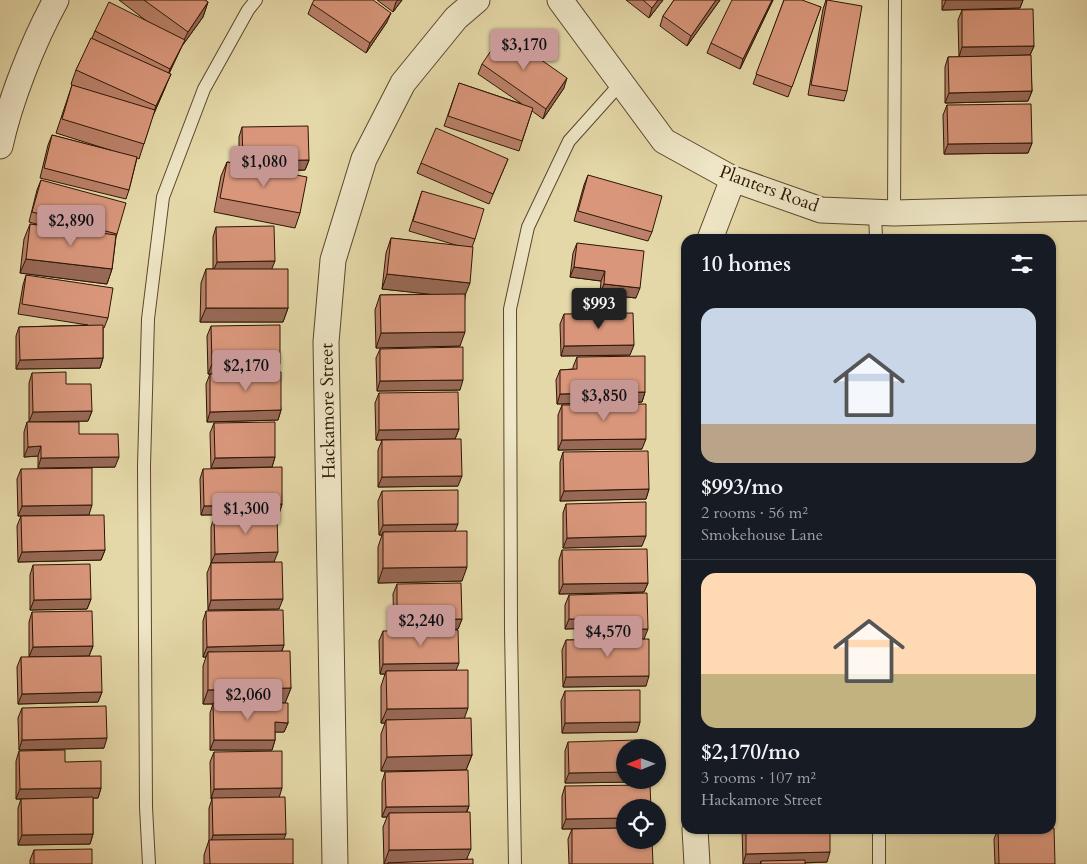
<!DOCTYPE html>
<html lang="en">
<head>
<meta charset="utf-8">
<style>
  :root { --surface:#171b24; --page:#242831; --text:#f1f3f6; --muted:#9ea1a6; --line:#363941; --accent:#c59692 }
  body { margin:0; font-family:Cardo,serif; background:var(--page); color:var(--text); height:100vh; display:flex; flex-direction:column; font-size:19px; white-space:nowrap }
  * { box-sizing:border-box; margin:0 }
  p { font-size:16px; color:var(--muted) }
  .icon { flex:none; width:28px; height:28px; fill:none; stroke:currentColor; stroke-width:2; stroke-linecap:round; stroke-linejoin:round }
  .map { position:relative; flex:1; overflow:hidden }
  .sheet { position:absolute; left:681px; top:234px; width:375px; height:600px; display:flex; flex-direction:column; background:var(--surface); border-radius:15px; box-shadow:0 1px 4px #0004 }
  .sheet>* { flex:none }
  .needle { width:32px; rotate:269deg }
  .buttons { position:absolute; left:616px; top:739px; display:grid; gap:10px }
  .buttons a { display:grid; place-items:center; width:50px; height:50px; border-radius:50%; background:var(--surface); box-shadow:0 1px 4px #0004; font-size:25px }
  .price { position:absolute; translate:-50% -42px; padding:0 11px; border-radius:5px; background:var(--accent); color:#111; font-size:16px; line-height:32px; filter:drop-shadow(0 1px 2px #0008) }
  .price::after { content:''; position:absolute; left:50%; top:30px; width:15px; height:11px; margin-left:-8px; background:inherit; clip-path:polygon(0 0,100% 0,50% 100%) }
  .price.on { background:#222; color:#fff }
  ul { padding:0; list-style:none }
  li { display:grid; align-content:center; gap:10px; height:265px; padding:0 20px }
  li+li { border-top:1px solid var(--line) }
  li span { display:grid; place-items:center; height:155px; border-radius:15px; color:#555 }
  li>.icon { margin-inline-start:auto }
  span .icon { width:90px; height:90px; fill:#fffc; stroke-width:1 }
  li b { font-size:21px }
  h2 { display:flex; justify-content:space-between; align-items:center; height:60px; padding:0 20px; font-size:21px }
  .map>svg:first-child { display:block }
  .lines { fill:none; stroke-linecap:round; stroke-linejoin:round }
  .lane-casing { stroke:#5b462d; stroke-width:14 }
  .street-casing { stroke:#5b462d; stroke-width:27 }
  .lane { stroke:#eee6c6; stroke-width:12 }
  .street { stroke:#eee6c6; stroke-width:25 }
  .wall { fill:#bb816a; stroke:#2d1604 }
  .shaded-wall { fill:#986956; stroke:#2d1604 }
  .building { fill:#d9967b; stroke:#2d1604 }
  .labels { text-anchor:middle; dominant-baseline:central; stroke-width:5; stroke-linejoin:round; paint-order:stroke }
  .street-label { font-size:18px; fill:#2d1604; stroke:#eee6c6 }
</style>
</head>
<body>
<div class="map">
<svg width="1087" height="864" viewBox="0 0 1087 864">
  <rect width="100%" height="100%" fill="#e5d8a8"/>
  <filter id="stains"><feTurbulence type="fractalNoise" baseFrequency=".004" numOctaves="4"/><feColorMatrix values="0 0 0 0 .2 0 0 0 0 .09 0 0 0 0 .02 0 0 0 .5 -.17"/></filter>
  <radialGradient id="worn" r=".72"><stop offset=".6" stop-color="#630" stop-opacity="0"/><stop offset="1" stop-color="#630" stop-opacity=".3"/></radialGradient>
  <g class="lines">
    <!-- lane casing -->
    <g class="lane-casing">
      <path id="lane" d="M875,212L876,239
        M894,213L895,0
        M879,829V864
        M149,864L146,807L144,466L148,319L163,197L204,89L248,10L256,0
        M515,864L511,628L510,309L528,227L569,141L621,83"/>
    </g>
    <!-- street casing -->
    <g class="street-casing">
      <path id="street" d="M560,0L664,141L733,179L821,210L894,213L1087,208
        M0,146C10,100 33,42 56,0
        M710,239L733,179
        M695,829L697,864
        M335,864L326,342L333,260L364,159L403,83L456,18L477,0"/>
    </g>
    <!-- lane -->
    <use href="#lane" class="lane"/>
    <!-- street -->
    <use href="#street" class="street"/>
  </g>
  <!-- wall -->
  <path class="wall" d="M119,0H205L208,2L203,17L182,46L169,73L165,88L152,118L139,159L137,158L129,190L126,199L40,178L48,145L52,135L113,151L56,133L72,85L71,84L76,70L92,38L95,31L148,22Z
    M377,0H402L393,12Z
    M626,0H663L649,18Z
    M674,0H720L687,46L660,26L663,16Z
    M773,0L740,69L707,53L711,43Z
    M784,0L821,7L788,97L753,84Z
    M826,0L847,91L844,101L808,95L823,9Z
    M942,0H1023L1020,8L942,10Z
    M312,4L387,22L366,53L308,14Z
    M962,10L1034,46L1030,55L1032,91L1028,101L945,103V67L948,57H959L958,20Z
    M482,64L564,88L543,119L532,111L519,151L444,126L459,83L522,104L478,74Z
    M947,105L1032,143L1028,153L944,154L943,115Z
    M242,127L309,160L305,170L275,171L300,213L295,228L214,212L221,176L227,162L239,164V137Z
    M508,159L489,204L417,173L421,163Z
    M588,175L652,232L648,241L574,221L584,185Z
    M41,180L117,234L116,237L112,269L107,284L20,273L24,239L30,224L47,227L29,222L37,190Z
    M422,191L475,239L472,247L465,297L460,346L376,348L375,310L380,295L432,294L382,289L386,253L391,238L459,246L409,231Z
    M216,227L272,269L288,308L283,322H200L201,283L206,269H213V237Z
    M577,243L636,298L600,294L601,281L570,277L573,253Z
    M26,275L108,318L104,328H103V358L100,368L16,369V336L19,327L88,325L18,314L23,285Z
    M564,314L630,355L561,356L560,324Z
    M211,326L277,372L281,410L278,420L207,422L206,384L210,374H208L207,336Z
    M380,349L460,390L377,391L376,358Z
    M577,357L645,392L642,402L557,404L556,380L560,370L573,369V367Z
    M32,373L66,384L92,411L88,421L29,422V383Z
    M379,393L459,429L455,439L387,440L458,486L378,487V450L382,440H376L375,403Z
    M562,405L642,449L558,450V415Z
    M27,422L79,434L115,467L38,468V456L24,457V432Z
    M214,423L275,457L272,467L211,468L210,433Z
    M563,452L649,489L646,499L560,501V462Z
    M21,469L89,515L105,550L101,560L18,562L17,526L21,516H18L17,479Z
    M203,469L282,504L279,514L201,515L200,479Z
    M382,491L455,531L462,581L378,583V547L382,535H379L378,501Z
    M566,504L642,546L563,548V513Z
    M214,517L275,562L279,609L208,610L207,573L211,563V527Z
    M562,550L648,583L644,592L559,594V560Z
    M33,565L91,599L87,609L30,610V575Z
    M397,584L462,619L458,629L394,630L393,594Z
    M569,595L644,639L646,686L563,687L562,650L566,640H595V628L565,629V605Z
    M206,611L284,645L282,651L291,688L285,703L288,723L284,732H275V740L272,750H210V713L213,704H203V666L206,657H203V621Z
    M32,612L93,646L89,656L29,657V622Z
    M383,631L456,670L464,719L472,755L466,770L381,771V734L385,723H381V686L385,674H380L379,641Z
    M21,657L102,692L98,702L18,704L17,667Z
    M565,691L640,722L637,732L562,733L561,701Z
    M22,708L104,748L19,750L18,718Z
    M568,742L625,780H635L634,782L565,783V751Z
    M19,751L65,762L101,788L98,798H93V834L90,844L18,845V808L21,799H16V761Z
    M214,752L279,797L284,839L293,864H204V855L209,840V808L212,799H211L210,762Z
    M385,772L469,806L467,812V859L473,864H384L383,827L387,817H382V782Z
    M565,786L625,808L653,864H569L568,839L572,829H562V796Z
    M742,829H830L827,862L805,863V864H743Z
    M998,829L1055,864H995L994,839Z
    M34,850L92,864H30V860Z"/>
  <!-- shaded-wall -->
  <path class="shaded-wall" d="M398,0H402L393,12L396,2Z
    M658,0H663L649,18L652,8Z
    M716,0H720L687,46L691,36Z
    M772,0H773L740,69L743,59Z
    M946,0H1023L1020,8L942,10Z
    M208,2L203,17L182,46L167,78L170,69L184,40L188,32Z
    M391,13L387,22L366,53L370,43Z
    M1034,46L1030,55L959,57L962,47Z
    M171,74L165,88L151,120L156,106Z
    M567,78L564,88L543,119L546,109Z
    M1032,91L1028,101L945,103L949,93Z
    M1032,143L1028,153L944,154L948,144Z
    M309,160L305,170L239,171L243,161Z
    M26,259L112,269L107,284L20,273Z
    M275,261L271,271L213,272L217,262Z
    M574,267L605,271L601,281L570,277Z
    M387,274L470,283L464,298L382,289Z
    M604,284L640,288L636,298L600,294Z
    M206,308H288L283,322H200Z
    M465,332L460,346L376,348L381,333Z
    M634,345L630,355L561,356L564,346Z
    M103,358L100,368L16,369L20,360Z
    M280,363L277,373L208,374L212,364Z
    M463,380L460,390L377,391L380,381Z
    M645,392L642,402L557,404L560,394Z
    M281,410L278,420L207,422L210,412Z
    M92,411L88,421L29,422L33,412Z
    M459,429L455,439L376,440L379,430Z
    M646,439L642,449L558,450L562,440Z
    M41,446L38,456L24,457L28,447Z
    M119,457L115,467L38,468L41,458Z
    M275,457L272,467L211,468L215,458Z
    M462,476L458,486L378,487L382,477Z
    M649,489L646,499L560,501L564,491Z
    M282,504L279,514L201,515L204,506Z
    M92,505L89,515L18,516L22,506Z
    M458,524L454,534L383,532L382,535H379L383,525Z
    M646,536L642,546L563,548L567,538Z
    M105,550L101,560L18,562L22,552Z
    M278,552L274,562L211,563L215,554Z
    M467,567L462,581L378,583L383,568Z
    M648,583L644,592L559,594L563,584Z
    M91,599L87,609L30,610L34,600Z
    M283,599L279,609L208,610L211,600Z
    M462,619L458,629L394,630L397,620Z
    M569,619H598L595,628L565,629Z
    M648,629L644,639L595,640L598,630Z
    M284,645L280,655L208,652L206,657H203L207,647Z
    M93,646L89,656L29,657L33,647Z
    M459,663L455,673L386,671L385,674H380L383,664Z
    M649,676L646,686L563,687L566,677Z
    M291,688L285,703L203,704L208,690Z
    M102,692L98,702L18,704L22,694Z
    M468,708L463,722L386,720L385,723H381L387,709Z
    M275,722L288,723L284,732H272Z
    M640,722L637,732L562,733L565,723Z
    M107,738L104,748L19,750L22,740Z
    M214,740H275L272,750H210Z
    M472,755L466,770L381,771L387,757Z
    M625,772V780H635L634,782L565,783L569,773Z
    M101,788L98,798L16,799L20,789Z
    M282,788L279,798L211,799L214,789Z
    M469,806L465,815L389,813L387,817H382L386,807Z
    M625,818V828L562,829L566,819Z
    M93,834L90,844L18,845L22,835Z
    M286,834L282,844L210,845L213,835Z
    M471,849L465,863H388V864H384L389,850Z
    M830,852L827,862L761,864V861L760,864H743L746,854Z"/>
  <!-- building -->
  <path class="building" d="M144,0H205L208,2L188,32Z
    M314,0H373L391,13L370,43L312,4Z
    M643,0H658L652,8Z
    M674,0H716L691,36L663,16Z
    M732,0H772L743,59L711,43Z
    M784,0H802L821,7L792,87L756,74Z
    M827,0L862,6L847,91L811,85Z
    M109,2L185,40L170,69L95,31Z
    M1033,9L1034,46L962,47V10Z
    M503,33L567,78L546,109L482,64Z
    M91,38L171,74L156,106L76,70Z
    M1031,55L1032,91L949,93L948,57Z
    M459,83L533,108L522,141L448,116Z
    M72,85L155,110L144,144L62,119Z
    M1031,104L1032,143L948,144L947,105Z
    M308,126L309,160L243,161L242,127Z
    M436,128L508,159L493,194L421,163Z
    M52,135L137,157L129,190L44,168Z
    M227,162L307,177L300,213L220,198Z
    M588,175L662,196L652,232L578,211Z
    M41,180L126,203L117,234L32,212Z
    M422,191L484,209L475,239L413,221Z
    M30,224L116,235L112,269L26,259Z
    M274,226L275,261L217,262L216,227Z
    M391,238L473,247L470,283L387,274Z
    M577,243L644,251L640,288L604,284L605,271L574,267Z
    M206,269H288V308H206Z
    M26,275L113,288L108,318L22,304Z
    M465,294V332L381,333L380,295Z
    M633,313L634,345L564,346V314Z
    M103,325V358L20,360L19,327Z
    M280,325V363L212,364L211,326Z
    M463,347V380L380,381V349Z
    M645,356V392L560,394V370L577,369V357Z
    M66,372V384H91L92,411L33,412L32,373Z
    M281,372V410L210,412V374Z
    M458,392L459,429L379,430V393Z
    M646,404V439L562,440V405Z
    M27,422H79V434H118L119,457L41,458V446L28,447Z
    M275,422V457L215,458L214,423Z
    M461,439L462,476L382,477V440Z
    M648,451L649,489L564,491L563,452Z
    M282,467V504L204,506L203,469Z
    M92,468V505L22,506L21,469Z
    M458,490V524L383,525L382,491Z
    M646,502V536L567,538L566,504Z
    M104,515L105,550L22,552L21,516Z
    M277,516L278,552L215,554L214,517Z
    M467,531V567L383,568V532Z
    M647,549L648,583L563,584L562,550Z
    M282,562L283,599L211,600V563Z
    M90,564L91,599L34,600L33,565Z
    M461,583L462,619L397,620V584Z
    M647,593L648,629L598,630V619H569V595Z
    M283,610L284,645L207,647L206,611Z
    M92,611L93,646L33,647L32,612Z
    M458,630L459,663L383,664V631Z
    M649,639V676L566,677V640Z
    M290,651L291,688L208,690V652Z
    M101,656L102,692L22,694L21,657Z
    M468,670V708L387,709L386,671Z
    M640,690V722L565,723V691Z
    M213,703H288V723L275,722V740H214Z
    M106,706L107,738L22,740V708Z
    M471,718L472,755L387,757L386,720Z
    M1051,723L1052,757H1051Z
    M637,740V748H625V772L569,773L568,742Z
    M65,750V762L101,761V788L20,789L19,751Z
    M282,751V788L214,789V752Z
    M468,770L469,806L386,807L385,772Z
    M1051,783H1053V817H1051Z
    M650,785L651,808H625V818L566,819L565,786Z
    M93,797V834L22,835L21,799Z
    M285,797L286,834L213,835L212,798Z
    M470,812L471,849L389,850V813Z
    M625,828V840H652L653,864H572V829Z
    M1051,828H1054L1055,864H999L998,829Z
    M746,829H830V852L746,854Z
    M293,839V864H210L209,840Z
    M92,849V864H34V850Z
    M473,859V864H388V863Z
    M805,860V864H761V861Z"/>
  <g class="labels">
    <!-- street labels -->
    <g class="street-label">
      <text transform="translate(769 189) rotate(20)">Planters Road</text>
      <text transform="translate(328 411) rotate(-91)">Hackamore Street</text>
    </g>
  </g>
  <rect width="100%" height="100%" filter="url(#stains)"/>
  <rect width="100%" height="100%" fill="url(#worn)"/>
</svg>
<div class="buttons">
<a><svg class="needle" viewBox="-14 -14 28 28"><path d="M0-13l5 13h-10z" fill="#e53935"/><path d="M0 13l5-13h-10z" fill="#9ea1a6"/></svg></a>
<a><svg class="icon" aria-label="locate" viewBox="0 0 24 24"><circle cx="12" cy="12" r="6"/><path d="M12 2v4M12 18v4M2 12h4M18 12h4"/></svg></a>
</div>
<b class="price" style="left:524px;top:71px">$3,170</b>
<b class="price" style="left:264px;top:188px">$1,080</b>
<b class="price" style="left:71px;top:247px">$2,890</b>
<b class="price on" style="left:599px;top:330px">$993</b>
<b class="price" style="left:246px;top:392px">$2,170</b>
<b class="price" style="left:604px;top:422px">$3,850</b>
<b class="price" style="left:246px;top:535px">$1,300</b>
<b class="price" style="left:421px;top:647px">$2,240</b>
<b class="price" style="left:608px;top:658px">$4,570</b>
<b class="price" style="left:248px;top:721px">$2,060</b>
<section class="sheet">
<h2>10 homes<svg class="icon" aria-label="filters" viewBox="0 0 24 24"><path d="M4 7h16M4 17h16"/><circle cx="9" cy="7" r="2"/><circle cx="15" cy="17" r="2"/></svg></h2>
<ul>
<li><span style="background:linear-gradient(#c9d6e8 75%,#b9a48a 0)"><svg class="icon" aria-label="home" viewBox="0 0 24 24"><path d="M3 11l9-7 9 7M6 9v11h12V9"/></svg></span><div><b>$993/mo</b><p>2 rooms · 56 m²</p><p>Smokehouse Lane</p></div></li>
<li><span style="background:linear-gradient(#ffd9b3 65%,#c2b280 0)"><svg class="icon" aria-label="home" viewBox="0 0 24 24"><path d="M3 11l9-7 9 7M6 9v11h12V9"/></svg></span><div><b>$2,170/mo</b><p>3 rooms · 107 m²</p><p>Hackamore Street</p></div></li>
</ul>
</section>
</div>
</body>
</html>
